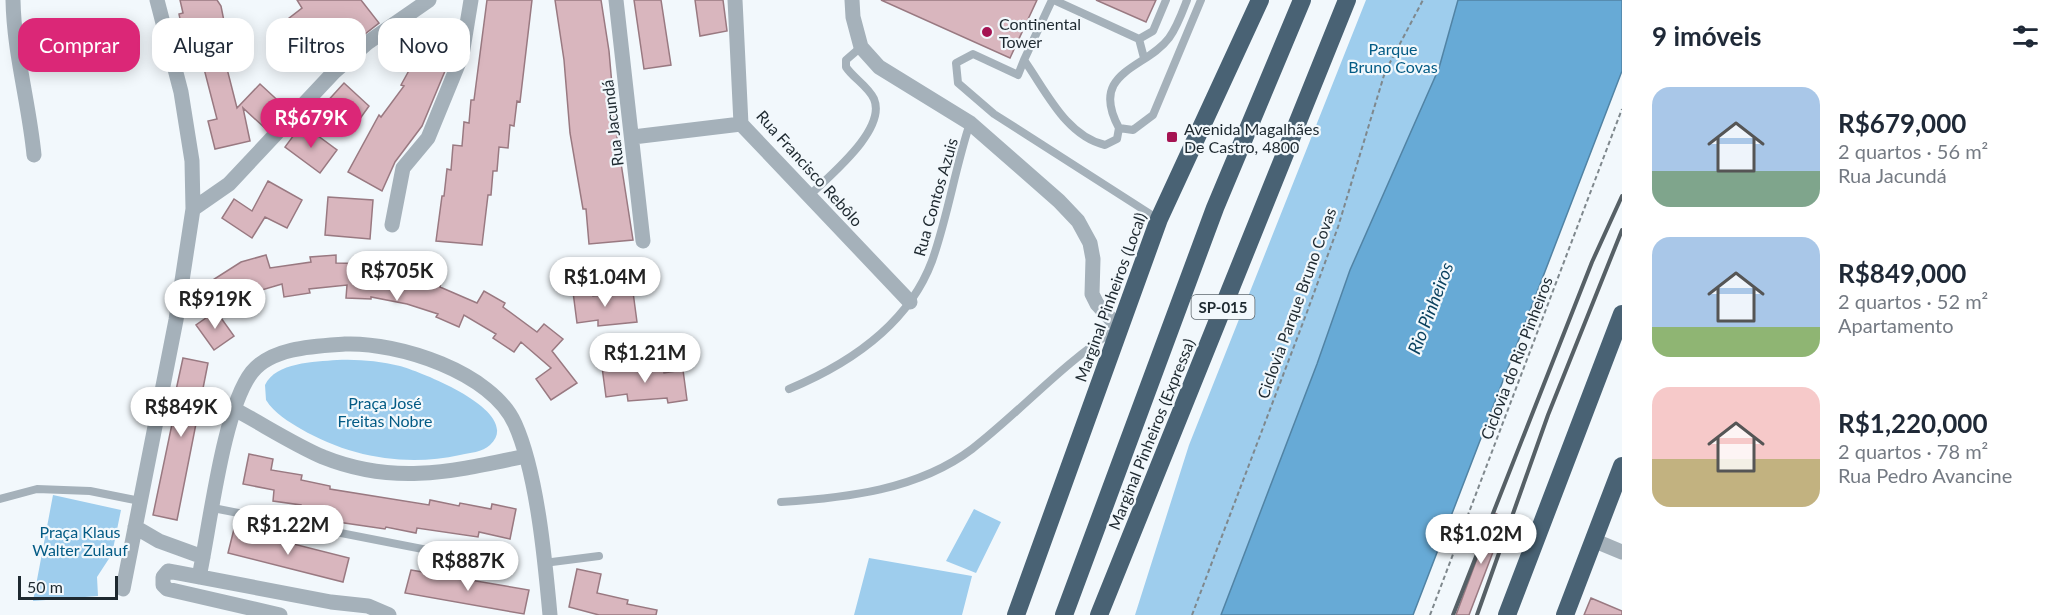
<!DOCTYPE html>
<html lang="pt">
<head>
<meta charset="utf-8">
<style>
  :root { --surface:#fff; --page:#f6f6f7; --text:#1f2937; --muted:#747a83; --accent:#db2777 }
  body { margin:0; font-family:Lato,sans-serif; background:var(--page); color:var(--text); height:100vh; display:flex; flex-direction:column; font-size:22px; white-space:nowrap }
  * { box-sizing:border-box; margin:0 }
  p { font-size:20px; color:var(--muted) }
  .icon { flex:none; width:33px; height:33px; fill:none; stroke:currentColor; stroke-width:2; stroke-linecap:round; stroke-linejoin:round }
  .map { position:relative; flex:1; overflow:hidden }
  .panel { display:flex; flex-direction:column; background:var(--surface); width:450px }
  .panel>* { flex:none }
  .top-card { position:absolute; left:18px; top:18px; width:570px; height:54px; display:flex; gap:12px }
  .scale { position:absolute; left:18px; bottom:15px; width:100px; box-sizing:border-box; padding-left:6px; border:3px solid #1e2930; border-top:0; font-size:16px; line-height:21px; white-space:nowrap; color:#1e2930; -webkit-text-stroke:4px #f2f8fc; paint-order:stroke }
  .price { position:absolute; translate:-50% -51px; padding:0 14px; border-radius:21px; background:#fff; color:#222; font-size:20px; line-height:39px; filter:drop-shadow(0 2px 3px #0008) }
  .price::after { content:''; position:absolute; left:50%; top:36px; width:18px; height:14px; margin-left:-9px; background:inherit; clip-path:polygon(0 0,100% 0,50% 100%) }
  .price.current { background:var(--accent); color:#fff }
  ul { padding:0; list-style:none }
  li { display:flex; align-items:center; gap:18px; height:150px; padding:0 30px }
  li span { display:grid; place-items:center; flex:none; width:168px; height:120px; border-radius:18px; color:#555 }
  li>.icon { margin-inline-start:auto }
  span .icon { width:72px; height:72px; fill:#fffc; stroke-width:1 }
  li b { font-size:26px }
  h2 { display:flex; justify-content:space-between; align-items:center; height:72px; padding:0 30px; font-size:26px }
  .pill { padding:0 21px; border-radius:18px; background:var(--surface); box-shadow:0 3px 15px #0003; font-size:21px; line-height:54px }
  .pill.current { background:var(--accent); color:#fff }
  main { display:flex; flex:1; min-height:0 }
  .map>svg:first-child { display:block }
  .green { fill:#9ecded }
  .water { fill:#67aad6; stroke:#5183a4; stroke-width:1.5 }
  .building { fill:#d9b6be; stroke:#997981; stroke-width:1.5 }
  .lines { fill:none; stroke-linecap:round; stroke-linejoin:round }
  .path { stroke:#7f888d; stroke-width:2; stroke-dasharray:4.5 3; stroke-linecap:butt }
  .lane { stroke:#a5b1ba; stroke-width:8 }
  .street { stroke:#a5b1ba; stroke-width:15 }
  .highway { stroke:#496274; stroke-width:18 }
  .rail { stroke:#566066; stroke-width:4 }
  .poi-dot { fill:#a51352; stroke:#f2f8fc; stroke-width:2 }
  .labels { text-anchor:middle; dominant-baseline:central; stroke-width:4.5; stroke-linejoin:round; paint-order:stroke }
  .shield { fill:#f2f8fc; stroke:#5e676d; stroke-width:1.5 }
  .shield-label { font-size:15px; font-weight:bold; fill:#1e2930 }
  .poi-label { font-size:16px; fill:#1e2930; stroke:#f2f8fc; text-anchor:start }
  .park-label { font-size:16px; fill:#035b85; stroke:#f2f8fc }
  .street-label { font-size:16px; fill:#1e2930; stroke:#f2f8fc }
  .water-label { font-size:18px; font-style:italic; fill:#073f5d; stroke:#f2f8fc }
</style>
</head>
<body>
<main>
<div class="map">
<svg width="1622" height="615" viewBox="0 0 1622 615">
  <rect width="100%" height="100%" fill="#f2f8fc"/>
  <!-- green -->
  <path class="green" d="M1366,0H1458L1439,68L1350,270L1317,364L1221,615H1135L1189,445Z
    M337,360C358,359 379,361 400,366C421,372 525,412 490,445C483,452 469,453 460,455C406,467 349,457 301,429C289,422 274,413 266,400L265,385C276,362 314,362 337,360Z
    M53,495L121,510L112,554L97,577L98,596L33,601Z
    M974,509L1001,522L976,573L946,561Z
    M869,558L972,576L962,615H854Z"/>
  <!-- water -->
  <path class="water" d="M1458,0H1622V71L1413,615H1221L1317,364L1350,270L1439,68Z"/>
  <!-- building -->
  <path class="building" d="M180,0H217L221,6L230,51L223,53L237,108L260,84L286,108L267,130L243,108L250,141L215,149L208,121L217,119L201,57L188,59L179,14L183,13Z
    M297,0H361L379,23L324,66L316,55L297,71L273,43L293,26L288,19L302,8Z
    M487,0H532L520,102L517,101L514,126L510,125L508,148L499,147L497,171H493L491,195H488L482,245L436,241L442,196H444L447,169L451,170L453,145L462,146L464,122L469,123L471,100H474Z
    M555,0H601L609,51L616,131L633,240L589,244L586,209H583L570,133L564,60Z
    M634,0H661L671,65L644,69Z
    M695,0H723L727,31L700,36Z
    M881,0H1037L1010,58Z
    M1096,0H1156L1146,22Z
    M417,56L445,71L422,126L395,162L382,191L348,172L379,115L381,117L404,86L401,85Z
    M344,83L369,106L352,130L324,105Z
    M302,124L337,150L320,173L285,147Z
    M268,181L302,200L287,228L265,217L252,238L222,218L234,199L252,211Z
    M328,197L373,200L370,239L325,235Z
    M266,255L270,268L311,262L310,257L336,255V263L373,264L408,271L407,273L441,283L440,287L477,303L484,291L505,303L503,307L537,332L544,324L563,339L552,351L577,383L551,400L536,379L551,368L521,342L514,352L493,338L496,334L464,315L459,327L436,317L438,314L407,304L371,297V299L346,298L347,285L309,289L310,293L284,297L282,284L245,295L247,297L223,311L208,283L241,262Z
    M592,290L593,296L633,292L637,322L598,326V320L577,323L573,292Z
    M216,311L234,336L214,350L196,325Z
    M183,358L208,363L177,520L153,515L176,405L173,404Z
    M621,365L622,371L663,368L664,373L683,370L687,400L668,403L667,398L628,401L627,394L606,397L602,367Z
    M249,454L273,459L271,470L302,475L301,480L330,486V489L429,505L430,500L459,506L460,503L491,509L492,504L516,509L510,539L479,532L478,537L417,528L416,533L386,527L385,529L331,521V517L300,511L301,505L273,501L274,490L243,484Z
    M1494,513L1506,518L1469,615H1456Z
    M234,529L349,558L343,582L228,553Z
    M577,569L601,574L597,593L628,600L627,604L657,610L656,615H599L569,607Z
    M411,570L529,590L524,614L405,593Z
    M1591,598L1622,611V615H1584Z"/>
  <g class="lines">
    <!-- path -->
    <path class="path" d="M1192,615L1307,312L1338,227L1385,72L1423,0
      M1430,615L1622,109"/>
    <!-- lane -->
    <path class="lane" d="M1052,0L1024,60C1046,91 1066,136 1105,145L1117,139L1119,128
      M1054,0L1139,39
      M1187,0C1182,13 1177,27 1169,38C1146,69 1088,71 1119,128L1133,130L1153,115L1201,0
      M1139,39L1153,31L1166,0
      M1139,39L1144,58
      M1024,60L1018,75L973,54L956,63L958,83L994,114L1158,219
      M809,196C829,176 887,130 874,99C868,86 853,78 846,67V60L861,47
      M789,389C849,364 908,325 932,261C948,216 955,168 970,123
      M0,499L37,489L90,491L140,501
      M781,502C845,498 918,490 972,449C1021,411 1062,364 1115,330
      M213,508L499,564
      M544,563L599,556"/>
    <!-- street -->
    <path class="street" d="M13,0C14,53 29,103 34,155
      M616,0L643,241
      M735,0L741,124L910,302
      M852,0L853,17L861,47L879,67L970,123L1059,201L1078,221L1090,243L1093,259L1092,294L1097,304L1119,328
      M633,137L741,124
      M193,209L229,184L334,72L367,43L429,0
      M392,225L403,168L428,138L462,55L471,0
      M234,409C264,425 293,444 323,457C395,486 454,471 526,456
      M135,527L159,541L203,557
      M1593,540L1622,552
      M199,577C210,526 223,409 252,372C272,347 316,346 345,344C398,342 492,372 515,424C537,473 545,560 550,615
      M123,589L176,320L193,209L192,161L181,92L157,0
      M280,615L167,589L163,585V577L168,571L179,573L331,602L368,606L389,615"/>
    <!-- highway -->
    <path class="highway" d="M1016,615L1159,219L1260,0
      M1064,615L1215,208L1302,0
      M1099,615L1347,0
      M1507,615L1622,314
      M1565,615L1622,466"/>
    <!-- rail -->
    <path class="rail" d="M1453,615L1592,262L1622,196
      M1477,615L1548,415L1622,230"/>
  </g>
  <!-- markers -->
  <g class="poi-dot">
    <circle cx="987" cy="32" r="6"/>
    <rect x="1166" y="131" width="12" height="12" rx="3"/>
  </g>
  <g class="labels">
    <!-- shield labels -->
    <rect class="shield" x="1191.5" y="295" width="63" height="24" rx="4.5"/>
    <g class="shield-label">
      <text x="1223" y="307">SP-015</text>
    </g>
    <!-- poi labels -->
    <g class="poi-label">
      <text x="999" y="23">Continental<tspan x="999" dy="18">Tower</tspan></text>
      <text x="1184" y="128">Avenida Magalhães<tspan x="1184" dy="18">De Castro, 4800</tspan></text>
    </g>
    <!-- park labels -->
    <g class="park-label">
      <text x="1393" y="48">Parque<tspan x="1393" dy="18">Bruno Covas</tspan></text>
      <text x="385" y="402">Praça José<tspan x="385" dy="18">Freitas Nobre</tspan></text>
      <text x="80" y="531">Praça Klaus<tspan x="80" dy="18">Walter Zulauf</tspan></text>
    </g>
    <!-- street labels -->
    <g class="street-label">
      <text transform="translate(612 123) rotate(-97)">Rua Jacundá</text>
      <text transform="translate(810 168) rotate(48)">Rua Francisco Rebôlo</text>
      <text transform="translate(935 197) rotate(-74)">Rua Contos Azuis</text>
      <text transform="translate(1110 297) rotate(-70)">Marginal Pinheiros (Local)</text>
      <text transform="translate(1296 303) rotate(-70)">Ciclovia Parque Bruno Covas</text>
      <text transform="translate(1516 358) rotate(-69)">Ciclovia do Rio Pinheiros</text>
      <text transform="translate(1151 434) rotate(-68)">Marginal Pinheiros (Expressa)</text>
    </g>
    <!-- water labels -->
    <g class="water-label">
      <text transform="translate(1430 308) rotate(-69)">Rio Pinheiros</text>
    </g>
  </g>
</svg>
<div class="scale">50 m</div>
<b class="price current" style="left:311px;top:149px">R$679K</b>
<b class="price" style="left:397px;top:302px">R$705K</b>
<b class="price" style="left:605px;top:308px">R$1.04M</b>
<b class="price" style="left:215px;top:330px">R$919K</b>
<b class="price" style="left:645px;top:384px">R$1.21M</b>
<b class="price" style="left:181px;top:438px">R$849K</b>
<b class="price" style="left:288px;top:556px">R$1.22M</b>
<b class="price" style="left:1481px;top:565px">R$1.02M</b>
<b class="price" style="left:468px;top:592px">R$887K</b>
<div class="top-card">
<a class="pill current">Comprar</a>
<a class="pill">Alugar</a>
<a class="pill">Filtros</a>
<a class="pill">Novo</a>
</div>
</div>
<section class="panel">
<h2>9 imóveis<svg class="icon" aria-label="filters" viewBox="0 0 24 24"><path d="M4 7h16M4 17h16"/><circle cx="9" cy="7" r="2"/><circle cx="15" cy="17" r="2"/></svg></h2>
<ul>
<li><span style="background:linear-gradient(#a9c7e8 70%,#7fa58c 0)"><svg class="icon" aria-label="home" viewBox="0 0 24 24"><path d="M3 11l9-7 9 7M6 9v11h12V9"/></svg></span><div><b>R$679,000</b><p>2 quartos · 56 m²</p><p>Rua Jacundá</p></div></li>
<li><span style="background:linear-gradient(#a9c7e8 75%,#8fb573 0)"><svg class="icon" aria-label="home" viewBox="0 0 24 24"><path d="M3 11l9-7 9 7M6 9v11h12V9"/></svg></span><div><b>R$849,000</b><p>2 quartos · 52 m²</p><p>Apartamento</p></div></li>
<li><span style="background:linear-gradient(#f6c9c9 60%,#c2b280 0)"><svg class="icon" aria-label="home" viewBox="0 0 24 24"><path d="M3 11l9-7 9 7M6 9v11h12V9"/></svg></span><div><b>R$1,220,000</b><p>2 quartos · 78 m²</p><p>Rua Pedro Avancine</p></div></li>
</ul>
</section>
</main>
</body>
</html>
